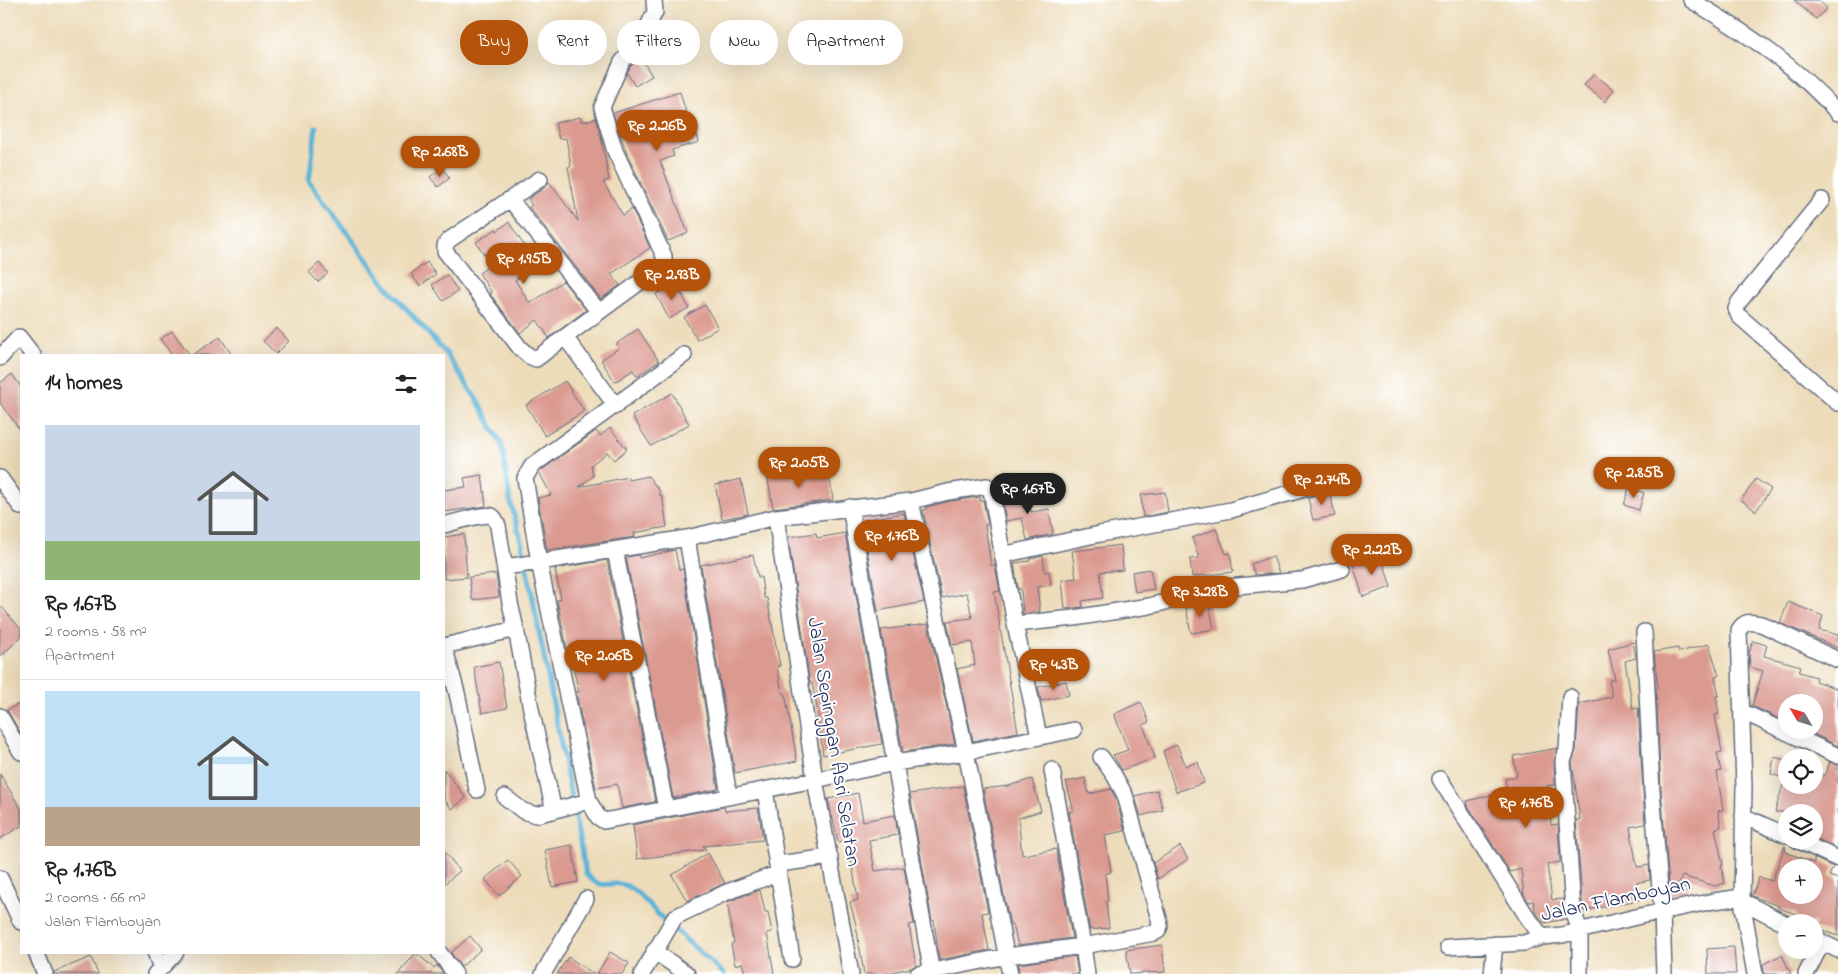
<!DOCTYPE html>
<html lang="en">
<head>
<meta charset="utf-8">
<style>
  :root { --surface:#fff; --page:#f6f6f6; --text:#202124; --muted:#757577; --line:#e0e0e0; --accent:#b45309 }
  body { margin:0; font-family:"Indie Flower",sans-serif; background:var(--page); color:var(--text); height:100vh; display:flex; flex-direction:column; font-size:19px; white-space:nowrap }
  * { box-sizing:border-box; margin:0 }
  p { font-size:16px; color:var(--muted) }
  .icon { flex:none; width:28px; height:28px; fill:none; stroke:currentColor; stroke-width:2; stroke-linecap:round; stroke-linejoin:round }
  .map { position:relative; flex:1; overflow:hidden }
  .sheet { position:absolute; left:20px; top:354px; width:425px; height:600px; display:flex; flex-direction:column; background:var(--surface); border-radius:0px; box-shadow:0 5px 20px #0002 }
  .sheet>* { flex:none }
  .hud { position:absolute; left:460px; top:20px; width:475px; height:45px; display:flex; gap:10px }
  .needle { width:32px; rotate:308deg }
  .buttons { position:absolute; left:1778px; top:694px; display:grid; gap:10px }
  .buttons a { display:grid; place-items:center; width:45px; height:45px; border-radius:50%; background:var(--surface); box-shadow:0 5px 20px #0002; font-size:25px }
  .price { position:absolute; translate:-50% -42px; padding:0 11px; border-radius:18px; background:var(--accent); color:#fff; font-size:16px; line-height:32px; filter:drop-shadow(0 1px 2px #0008) }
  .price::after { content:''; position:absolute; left:50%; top:30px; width:15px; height:11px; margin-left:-8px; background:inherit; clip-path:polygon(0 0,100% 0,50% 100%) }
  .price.selected { background:#222; color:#fff }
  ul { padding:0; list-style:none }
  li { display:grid; align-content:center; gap:10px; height:265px; padding:0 25px }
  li+li { border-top:1px solid var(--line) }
  li span { display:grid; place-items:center; height:155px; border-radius:0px; color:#555 }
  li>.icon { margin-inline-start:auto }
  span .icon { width:90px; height:90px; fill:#fffc; stroke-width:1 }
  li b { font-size:21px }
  h2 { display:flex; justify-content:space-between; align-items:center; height:60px; padding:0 25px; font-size:21px }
  .tag { padding:0 18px; border-radius:22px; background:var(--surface); box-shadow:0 5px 20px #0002; font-size:18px; line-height:45px }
  .tag.selected { background:var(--accent); color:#fff }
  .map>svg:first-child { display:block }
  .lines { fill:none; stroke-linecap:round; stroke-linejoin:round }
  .stream { stroke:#5ab3d7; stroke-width:5 }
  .building { fill:#db9a90; fill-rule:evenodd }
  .minor-casing { stroke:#646c7e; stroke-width:18 }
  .minor { stroke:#fff; stroke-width:15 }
  .labels { text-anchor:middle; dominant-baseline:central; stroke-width:4; stroke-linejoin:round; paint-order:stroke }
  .street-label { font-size:21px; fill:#1b2f5e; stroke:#fff }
</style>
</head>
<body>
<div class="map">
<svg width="1838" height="974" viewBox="0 0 1838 974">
  <rect width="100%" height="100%" fill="#fff"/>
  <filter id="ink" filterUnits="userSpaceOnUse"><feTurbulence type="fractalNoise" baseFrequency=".02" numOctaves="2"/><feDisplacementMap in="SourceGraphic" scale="10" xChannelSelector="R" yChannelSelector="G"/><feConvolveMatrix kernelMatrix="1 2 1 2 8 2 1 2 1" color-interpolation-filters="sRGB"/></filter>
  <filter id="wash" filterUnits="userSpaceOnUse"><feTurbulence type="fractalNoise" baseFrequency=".0096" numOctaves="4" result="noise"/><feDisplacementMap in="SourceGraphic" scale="20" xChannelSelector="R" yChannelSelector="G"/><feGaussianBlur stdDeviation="1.12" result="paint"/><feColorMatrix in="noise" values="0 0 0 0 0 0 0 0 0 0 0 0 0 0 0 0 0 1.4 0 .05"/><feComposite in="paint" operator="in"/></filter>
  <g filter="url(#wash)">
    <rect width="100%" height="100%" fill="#eddcb9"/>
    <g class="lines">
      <!-- stream -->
      <path class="stream" d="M316,127L309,181L387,287L446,353L479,403L502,445L510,500L523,548L586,874C603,894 611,878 627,886C641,893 650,907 661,917C682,936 703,955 724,974"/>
    </g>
    <g id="blocks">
      <!-- building -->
      <path class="building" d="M1794,0H1818L1827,8L1816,19Z
        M640,56L652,76L635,86L627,73L630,67Z
        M1594,74L1614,90L1605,102L1584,85Z
        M680,92L690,126L694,125L699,142L672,150L674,156L660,161L688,233L668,241L627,154L613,113Z
        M580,117L582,122L596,118L601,137L609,180L603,182L623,215L632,209L650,248L611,274L620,285L601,299L529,207L532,205L528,199L545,187L549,182L578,221L568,167L571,166L566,138L559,139L555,123Z
        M442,168L450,178L438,187L430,177Z
        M509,222L537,266L515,280L529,302L531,303L563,281L586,310L549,338L537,320L520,333L490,294L492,293L479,273L491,265L476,242L496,229L497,231Z
        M427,262L436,274L420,286L411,274Z
        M319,263L328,273L318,282L309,272Z
        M447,275L458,291L443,301L432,285Z
        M676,283L689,308L669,319L656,294Z
        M705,305L718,328L697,340L684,317Z
        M277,328L289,341L276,354L263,341Z
        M638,329L659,361L637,376L633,370L615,382L601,360L619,348L616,344Z
        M172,331L190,355H172L160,339Z
        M220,337L232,355H192Z
        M12,374L21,387V431L0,403V383Z
        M565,381L584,411L545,436L526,405Z
        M672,393L689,424L651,446L632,416Z
        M610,428L627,449L614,460L607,452L591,465L593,476L579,487L628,477V480L648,476L659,490L660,496L662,495L667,527L634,533L635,537L547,550L538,498L551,495L539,472L596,431L600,436Z
        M791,470L793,479L829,473L833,500L773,508L767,475Z
        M482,475L486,506L444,512V490L466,487L464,478Z
        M741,479L748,514L722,519L715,485Z
        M1756,479L1771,489L1756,511L1741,500Z
        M1629,488L1644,493L1639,510L1624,505Z
        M1027,491L1031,512L1049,509L1053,534L1027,540L1022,518L1006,521L1002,496Z
        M1165,492L1168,512L1143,517L1141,495Z
        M1330,492L1335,516L1313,520L1308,498Z
        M980,497V501L983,500L988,524L985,525L991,565H995L1000,591L994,592L1018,732L973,741L957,669L975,665L972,642L952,645L947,621L972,618L967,593L942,598L923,510L927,509L926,507L950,501Z
        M904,513L924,602L878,611L862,520Z
        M1216,529L1226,554L1230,553L1233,572L1192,577L1190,559L1199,558L1192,538Z
        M816,533L817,538L845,533L882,744L823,755L817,708L812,683H810L788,537Z
        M464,534L467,577L444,579V537Z
        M1121,545L1123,570L1100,572L1103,598L1082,601L1083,607L1065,609L1062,580L1076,578L1072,551Z
        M675,550L679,570L683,569L718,789L673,798L626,557L639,555V558Z
        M753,555L758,577H761L764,598H767L780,666H777L782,693H785L797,761L735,773L701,565Z
        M1381,555L1391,587L1363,597L1353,564Z
        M1043,556L1045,572L1049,571L1051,585L1037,587L1040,612L1023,614L1021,589H1018L1014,563L1030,561V559Z
        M1273,556L1279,573L1255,575L1251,564Z
        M607,560L655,802L622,808L617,784L596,788L576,692H579L573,667H571L557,600L561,599L555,569Z
        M1150,569L1154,589L1135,592L1132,572Z
        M496,574L499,597L472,600L469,577Z
        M1788,602L1823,616L1819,630L1838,635V648L1780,623Z
        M1209,604L1214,629L1191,633L1186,608Z
        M0,605L21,629V637L0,657Z
        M928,624L955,744L903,752L881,630Z
        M1753,641L1767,645L1764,656L1801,666L1799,672L1816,677L1815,681L1838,689V746L1814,734V702H1786V722L1752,706L1763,671L1750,667L1749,653Z
        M1633,642L1636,658L1625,661L1633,709L1638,708L1645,824L1630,827L1637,867L1649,865L1650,880L1635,883L1639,900L1583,911L1576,820H1580L1572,762L1576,751L1579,704L1612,697L1609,680L1615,679L1608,649Z
        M1709,644L1719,676L1715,677L1719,696H1716L1719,714L1715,715L1722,752L1717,753L1721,771L1717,772L1723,810L1718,811L1721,827L1715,829L1723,865H1721L1725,883L1715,886L1682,876L1678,885L1691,891L1670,896L1661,790L1656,690L1658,689L1654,652L1678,648L1679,652Z
        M499,662L507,708L482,713L474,667Z
        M1066,681L1069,695L1041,701L1038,687Z
        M1141,702L1149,722L1143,725L1155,758L1122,770L1113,755L1128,750L1114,714Z
        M21,703V734L7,710Z
        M1177,745L1186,766L1198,762L1204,783L1176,792L1163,751Z
        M1558,748L1554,761L1555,785L1547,786L1551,825L1558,824L1560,862L1547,864L1552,900L1563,899L1566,919L1544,923L1535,911L1533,901L1529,902L1524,895L1521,869L1510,872L1468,806L1467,801L1507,791L1505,779L1517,776L1513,756Z
        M1774,757L1786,760V779L1771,774Z
        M1830,762L1838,765V849L1814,837V812H1775L1783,785H1814V773L1825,776Z
        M444,769L466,798L452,809L444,799Z
        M0,774L21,809V826L0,839Z
        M1085,778L1089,794L1111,789L1116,799L1125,831L1105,835L1111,872L1105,874L1108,900L1106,901L1109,928L1090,930L1069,812L1074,811L1066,782Z
        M1032,779L1041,811L1018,818L1022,854L1023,855L1056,849L1072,938L1018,945L1013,925H1010L983,789L1008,786Z
        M963,786L988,912L982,913L989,950L939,960L934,920L932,921L910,794Z
        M1157,790L1163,810L1141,816L1135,796Z
        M858,793L863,821L895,815L898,835L869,840L875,871L904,867L914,924L909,925L916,965L911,968L883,974H864L856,925L850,902L858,900L848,840L838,842L828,799Z
        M724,807L725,811L758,808L763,840L703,846L706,850L637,859L633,825Z
        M572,845L578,882L552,887L545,850Z
        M1180,846L1188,859L1158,879L1153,863Z
        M1785,846L1786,852L1814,863V858L1833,867L1829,876L1838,879V936L1814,928L1816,922H1795L1797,914L1778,908L1779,906L1752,896L1759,877L1772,881ZM1786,868H1814V895H1786Z
        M444,851L460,871L444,884Z
        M708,853L725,883L687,901L672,875Z
        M508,860L522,876L499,896L485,879Z
        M760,890L765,912H768L772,932L767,933L774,974H745L742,963L735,965L731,944L734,943L727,902Z
        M470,936L481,949L461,967L451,953Z
        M1162,945L1165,972L1130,974L1126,950Z
        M1734,947L1736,974H1708L1707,949Z
        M610,952L629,963L622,974H597Z
        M416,953L434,968L437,965L443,974H398Z
        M1782,955L1791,974H1764L1763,964Z
        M1075,956L1078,974H1019L1018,964Z
        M91,957L98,974H54V972Z
        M568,957L594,974H557Z"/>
    </g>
  </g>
  <g filter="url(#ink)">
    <use href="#blocks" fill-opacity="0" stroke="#646c7e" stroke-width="1"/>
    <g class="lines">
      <!-- minor casing -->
      <g class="minor-casing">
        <path id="minor" d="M1691,0C1746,33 1795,65 1838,113
          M540,179L449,240L445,245V251L520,348L529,356L536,359L565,337L616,406
          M510,199L599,312
          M1822,200L1739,302L1736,309L1739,316L1838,403
          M565,337L640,282L660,270L664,263V256L615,151L602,107L622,62L642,38L655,12L654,0
          M0,358L19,337L33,355
          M0,478L21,507
          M911,501L966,752L1010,974
          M850,507L932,974
          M776,517L815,780L851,974
          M444,525C453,523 483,513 492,516C495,518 497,523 498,526L510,603L516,629L444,646
          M687,538L729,796
          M615,550L666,809
          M1002,555L1100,534L1231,510L1318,485
          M505,567L539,562L525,478L532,466L684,355
          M1015,624L1074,618L1149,606L1227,587L1302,580L1342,569
          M516,629L531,709L554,811
          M1644,632L1652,791L1662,912L1664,974
          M444,646L457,693L477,790
          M1570,697L1567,750L1563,761L1573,911L1580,931V974
          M1743,712L1838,756
          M0,716L21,752
          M1039,737L1015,624L991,490L987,486L948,492L911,501L776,517L687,538L539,562L589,801L598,817L604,821L815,780L895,763L966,752L1074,730
          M1052,770L1083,946L1154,933L1158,931L1160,926L1159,919L1125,795L1114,775L1101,757
          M1440,779L1526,915L1542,937
          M765,790L792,959
          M505,797L523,811L536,815L589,801
          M1743,816L1786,835
          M1797,840L1838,859
          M778,864L830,857
          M0,878L21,922
          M1815,939L1838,950
          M1448,947L1524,943L1542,937L1562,935L1640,916L1714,901L1735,898L1742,901L1786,924
          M654,951L687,974
          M36,952L45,974
          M155,952L161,968L155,974
          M439,952L455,974
          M161,968L176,952
          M543,974L586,899
          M642,974L675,917L727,892L779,873
          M918,974L1007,956L1083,946L1087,974
          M1492,974L1495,944
          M1755,974L1742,901L1744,787L1739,630C1745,620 1751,622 1761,624L1838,660
          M1806,974L1822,943"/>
      </g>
      <!-- minor -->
      <use href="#minor" class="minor"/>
    </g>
  </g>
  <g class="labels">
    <!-- street labels -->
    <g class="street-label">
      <text transform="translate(833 742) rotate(81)">Jalan Sepinggan Asri Selatan</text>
      <text transform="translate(1616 900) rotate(-12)">Jalan Flamboyan</text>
    </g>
  </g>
</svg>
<div class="buttons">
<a><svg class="needle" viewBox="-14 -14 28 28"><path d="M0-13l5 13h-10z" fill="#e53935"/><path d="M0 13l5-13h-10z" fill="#757577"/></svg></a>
<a><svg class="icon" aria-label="locate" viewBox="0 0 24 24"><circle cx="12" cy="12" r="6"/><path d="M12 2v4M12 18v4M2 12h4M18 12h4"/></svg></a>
<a><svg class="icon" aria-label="layers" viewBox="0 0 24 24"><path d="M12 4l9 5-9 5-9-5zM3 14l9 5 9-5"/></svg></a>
<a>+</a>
<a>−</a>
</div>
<b class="price" style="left:657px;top:152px">Rp 2.26B</b>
<b class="price" style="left:440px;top:178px">Rp 2.68B</b>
<b class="price" style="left:524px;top:285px">Rp 1.95B</b>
<b class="price" style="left:672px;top:301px">Rp 2.93B</b>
<b class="price" style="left:799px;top:489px">Rp 2.05B</b>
<b class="price" style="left:1634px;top:499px">Rp 2.85B</b>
<b class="price" style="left:1322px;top:506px">Rp 2.74B</b>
<b class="price selected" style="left:1028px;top:515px">Rp 1.67B</b>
<b class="price" style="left:892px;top:562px">Rp 1.76B</b>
<b class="price" style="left:1372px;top:576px">Rp 2.22B</b>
<b class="price" style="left:1200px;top:618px">Rp 3.28B</b>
<b class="price" style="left:604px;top:682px">Rp 2.06B</b>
<b class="price" style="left:1054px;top:691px">Rp 4.3B</b>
<b class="price" style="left:1526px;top:829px">Rp 1.76B</b>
<div class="hud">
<a class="tag selected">Buy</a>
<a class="tag">Rent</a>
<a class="tag">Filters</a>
<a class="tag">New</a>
<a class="tag">Apartment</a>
</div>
<section class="sheet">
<h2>14 homes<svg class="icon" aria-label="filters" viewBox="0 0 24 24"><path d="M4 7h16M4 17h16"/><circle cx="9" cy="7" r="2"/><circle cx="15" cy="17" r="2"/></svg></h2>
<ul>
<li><span style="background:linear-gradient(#c9d6e8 75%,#8fb573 0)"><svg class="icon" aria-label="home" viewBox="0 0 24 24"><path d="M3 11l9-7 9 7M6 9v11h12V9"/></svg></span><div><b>Rp 1.67B</b><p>2 rooms · 58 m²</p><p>Apartment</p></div></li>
<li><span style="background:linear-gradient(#bfe0f5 75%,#b9a48a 0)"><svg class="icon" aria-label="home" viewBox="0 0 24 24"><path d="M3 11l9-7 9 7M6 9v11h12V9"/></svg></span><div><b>Rp 1.76B</b><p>2 rooms · 66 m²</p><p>Jalan Flamboyan</p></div></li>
</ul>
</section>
</div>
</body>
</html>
